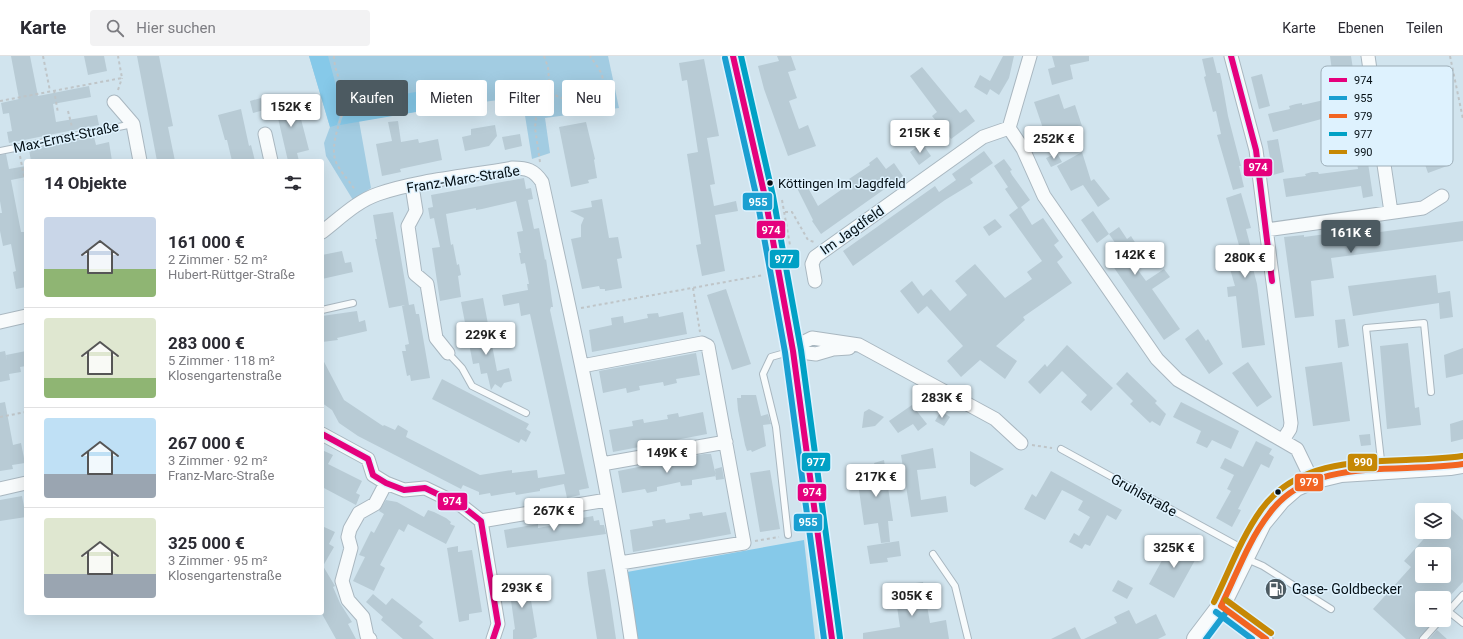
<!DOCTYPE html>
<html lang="de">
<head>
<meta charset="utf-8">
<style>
  :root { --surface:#fff; --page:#f2f2f3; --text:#2b2b33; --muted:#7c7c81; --line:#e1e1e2; --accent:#4c5a61 }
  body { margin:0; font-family:Roboto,sans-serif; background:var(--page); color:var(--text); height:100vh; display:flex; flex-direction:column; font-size:15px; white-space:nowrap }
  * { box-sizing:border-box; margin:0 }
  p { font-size:13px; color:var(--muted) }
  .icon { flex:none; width:22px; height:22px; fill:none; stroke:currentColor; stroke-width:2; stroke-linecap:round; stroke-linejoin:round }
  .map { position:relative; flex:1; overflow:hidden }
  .sheet { position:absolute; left:24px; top:103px; width:300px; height:456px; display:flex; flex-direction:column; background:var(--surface); border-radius:4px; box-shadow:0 4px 16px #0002 }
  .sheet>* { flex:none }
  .banner { position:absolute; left:336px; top:24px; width:380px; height:36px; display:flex; gap:8px }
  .controls { position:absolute; left:1415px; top:447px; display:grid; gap:8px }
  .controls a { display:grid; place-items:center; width:36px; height:36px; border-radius:4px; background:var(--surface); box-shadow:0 4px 16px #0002; font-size:20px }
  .price { position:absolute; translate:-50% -34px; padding:0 9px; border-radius:4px; background:#fff; color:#222; font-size:13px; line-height:26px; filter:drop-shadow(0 1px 2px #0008) }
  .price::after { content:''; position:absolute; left:50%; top:24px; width:12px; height:9px; margin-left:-6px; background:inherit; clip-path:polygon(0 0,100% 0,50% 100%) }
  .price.on { background:var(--accent); color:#fff }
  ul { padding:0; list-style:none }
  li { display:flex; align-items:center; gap:12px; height:100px; padding:0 20px }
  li+li { border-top:1px solid var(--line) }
  li span { display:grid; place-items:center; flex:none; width:112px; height:80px; border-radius:4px; color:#555 }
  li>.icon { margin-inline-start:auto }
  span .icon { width:48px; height:48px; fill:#fffc; stroke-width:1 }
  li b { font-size:17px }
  h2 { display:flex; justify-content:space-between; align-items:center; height:48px; padding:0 20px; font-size:17px }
  .tag { padding:0 14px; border-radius:4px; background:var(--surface); box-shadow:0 4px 16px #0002; font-size:14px; line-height:36px }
  .tag.on { background:var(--accent); color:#fff }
  header { display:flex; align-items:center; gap:24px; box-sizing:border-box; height:56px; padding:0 20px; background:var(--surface); border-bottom:1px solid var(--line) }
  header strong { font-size:19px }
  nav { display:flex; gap:22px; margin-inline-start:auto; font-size:14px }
  .search { width:280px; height:36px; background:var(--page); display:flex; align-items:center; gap:10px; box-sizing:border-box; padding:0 14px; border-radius:4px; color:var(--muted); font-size:15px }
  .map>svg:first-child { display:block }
  .green { fill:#a2cce2 }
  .forest { fill:#86c9e9 }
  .building { fill:#b8cbd5; fill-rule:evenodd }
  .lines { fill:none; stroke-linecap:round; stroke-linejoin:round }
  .lane-casing { stroke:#a9b7c0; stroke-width:8 }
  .street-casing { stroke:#a9b7c0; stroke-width:15 }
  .secondary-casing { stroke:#a9b7c0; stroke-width:20 }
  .path { stroke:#bfc5c8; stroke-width:2; stroke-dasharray:3 3; stroke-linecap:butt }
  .lane { stroke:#f8fbfc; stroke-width:6 }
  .street { stroke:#f8fbfc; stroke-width:13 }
  .secondary { stroke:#f8fbfc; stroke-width:18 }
  .bus-1-casing { stroke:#def2fe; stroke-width:9 }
  .bus-2-casing { stroke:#def2fe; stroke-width:9 }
  .bus-3-casing { stroke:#def2fe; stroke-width:9 }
  .bus-4-casing { stroke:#def2fe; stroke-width:9 }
  .bus-5-casing { stroke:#def2fe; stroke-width:9 }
  .bus-1 { stroke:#e5007d; stroke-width:6 }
  .bus-2 { stroke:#1a9fd1; stroke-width:6 }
  .bus-3 { stroke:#f26522; stroke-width:6 }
  .bus-4 { stroke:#00a1c5; stroke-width:6 }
  .bus-5 { stroke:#c68804; stroke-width:6 }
  .bus-dot { fill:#040f15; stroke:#def2fe; stroke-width:1.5 }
  .labels { text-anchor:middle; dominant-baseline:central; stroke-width:3; stroke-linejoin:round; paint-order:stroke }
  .bus-label { font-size:13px; fill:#040f15; stroke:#def2fe; text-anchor:start }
  .street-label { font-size:14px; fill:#040f15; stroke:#def2fe }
  .poi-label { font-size:14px; fill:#040f15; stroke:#def2fe; text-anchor:start }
  .key { fill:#def2fe; stroke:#9daeb8; stroke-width:1 }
  .key-label { font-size:11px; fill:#040f15 }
  .line-badge { stroke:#def2fe; stroke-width:1.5 }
  .badge-label { font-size:11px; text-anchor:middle; font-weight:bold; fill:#fff }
</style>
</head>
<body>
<header>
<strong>Karte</strong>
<div class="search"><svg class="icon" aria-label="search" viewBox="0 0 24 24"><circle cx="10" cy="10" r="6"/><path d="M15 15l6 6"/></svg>Hier suchen</div>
<nav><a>Karte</a><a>Ebenen</a><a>Teilen</a></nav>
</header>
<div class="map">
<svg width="1463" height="583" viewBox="0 0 1463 583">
  <rect width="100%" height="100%" fill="#d1e4ee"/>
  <!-- green -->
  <path class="green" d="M309,0H608L619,52L545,62L550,97L532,103L522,41L445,51L359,65L371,132L353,144L326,100L324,87L330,71Z"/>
  <!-- forest -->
  <path class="forest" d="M309,0H328L342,52L337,69L330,71Z
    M436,32L441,33L445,51L340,69L345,53L354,48Z
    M804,484L815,583H637L627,516Z"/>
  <!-- building -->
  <path class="building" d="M11,0H30L38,40L89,30L91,41L53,48L56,66L97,59L99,69L9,87L7,76L12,75L9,57L3,58L1,47L19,43Z
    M84,0H104L107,15L88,19Z
    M137,0H159L173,70L168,71L175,105H157Z
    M777,0H791L796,14L788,16L797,42L789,45L799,73L808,69L816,90L788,100L764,33L758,10L779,5Z
    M1003,0H1014L1009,22L999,39L990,33L987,39L974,31L980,19L990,25Z
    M1052,0H1089V5L1070,9L1073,23L1052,29L1048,13L1055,11Z
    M1330,0H1351L1356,33L1335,36Z
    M1213,1L1217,17H1220L1222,26L1228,60L1241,110H1239L1244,131L1233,134L1217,79L1221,78L1216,55L1213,56L1204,21L1206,20L1202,3Z
    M704,3L719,80L707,82L715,128L710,129L714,150L736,145L738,155L715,159L725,215L702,220L696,189L701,188L687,98L698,96L687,24L682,25L679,7Z
    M922,11L960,57L966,53L975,65L951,83L932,60L937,56L910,20Z
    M1412,11L1447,110L1428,117L1393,17Z
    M1262,18L1270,50L1259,53L1251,21Z
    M1059,38L1064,53L1075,49L1082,70L1074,73L1076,77L1048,87L1034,46Z
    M295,40L309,94L297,97L299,105H288L274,45Z
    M1358,41L1373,140L1363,142L1361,130L1286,141L1283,123L1306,120L1305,118L1312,116H1318L1319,118L1358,113L1348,43Z
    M261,42L264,54L253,57L250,45Z
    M1324,44L1329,61L1273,76L1268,58L1290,53L1289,50L1296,48L1302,47V49Z
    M241,53L249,90L251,89L255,105H232L227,84H225L218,59Z
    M398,65L401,86L418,83L419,87L438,83L442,104L400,113L401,116L382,120L376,88L392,85L388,66Z
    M586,66L595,103L594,104L597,122L588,124L589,127L571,131L559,71Z
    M495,69L497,80L489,90L465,95L462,81L471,79V73Z
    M520,78L522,90L505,94L502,81Z
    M94,81L96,89L109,86L112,105H31L29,94Z
    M1278,83L1284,116L1273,119L1267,85Z
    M922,87L931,100L919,109L910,96Z
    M984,95L993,107L970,123L973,127L945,144L853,210L843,195L935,130L939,136L956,124L952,118Z
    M1082,96L1091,125L1094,123L1110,143L1098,151L1083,129L1071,135L1057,110Z
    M1057,97L1062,106L1051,111L1046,102Z
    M6,98L9,113L26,110V121L11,124L21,176H26V231L16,233L13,216L16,215L11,188L3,190L0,175V157H2L0,145V99Z
    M877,101L886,113L894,107L903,120L821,178L812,165L813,164L797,132L806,128L818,150L851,127L849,123L870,109L869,107Z
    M1004,103L1012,114L1010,115L1012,119L1030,144L1021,151L1032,169L1043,162L1059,185L1054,189L1063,201L1057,206L1072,227L1023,261L1025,264L996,290L1017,305L1005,323L980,304L961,321L947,305L963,290L927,250L918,258L900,235L912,225L923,240L931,233L950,255L967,239L955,225L975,208L1005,242L1032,223L1027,216L1042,205L1009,159L1018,152L1005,133L1008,131L994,110Z
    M524,122L526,133L531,132L533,143L528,144L534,173L539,172L545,204L546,203L553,251H551L550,254L589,432L579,434L580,439L567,442L564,428L540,433V435L516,439L515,436L491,440L490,437L479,439V436L463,429L461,433L358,380L339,367L332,354L322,347V302L344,344L383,370L384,369L395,374L398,369L408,375L406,381L480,419L512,414V417L537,414L538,422L565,418L530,258L521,260L519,247L504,250L502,239L528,234L527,228H529L525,207L521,208L519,197H521L517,176L523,175L516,145L482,153L476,154V152L446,158L451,189L453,188L457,209L459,208L460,214L461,219L458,220L461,241L440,245L432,192L440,191L434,162L430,163L428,152L433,151L431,139Z
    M1241,137L1251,172L1246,173L1253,200L1250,201L1257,228L1265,289L1242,292L1236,240L1228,241L1227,231L1235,230L1228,206L1237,204L1234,194L1240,193L1226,142Z
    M602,143L609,182L618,181L622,202L617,203L622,232L605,235V233H600L599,230L582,233L571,183L581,181V169L584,162L570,155L592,151L591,145Z
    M1093,155L1109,178L1119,171L1127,183L1131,180L1143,199L1132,206L1146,225L1164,213L1170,221L1152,233L1180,273L1164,284L1108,203L1120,194L1109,178L1097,187L1081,164Z
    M393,156L409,249L414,248L416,258H419L430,322L411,325L410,319L407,320L402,295H406L405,289L409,288L402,250L405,249L389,252L375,183H377L373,159Z
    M995,163L1002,171L989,180L983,171Z
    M1463,165V185L1331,202L1334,222L1311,225L1314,260L1295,262L1284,181L1304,179V181L1326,178L1327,183Z
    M342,195L345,207L351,206L353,216L322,223V199Z
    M1436,219L1438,237L1450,235L1453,261L1440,263L1439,247L1353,260L1348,230Z
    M726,233L751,308L732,314L707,239Z
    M483,242L497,315L509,312L512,325L504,327L501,332L495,328L491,334L487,317L481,318L479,307L473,308L461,246Z
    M357,255L359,266L365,264L367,275L337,282L338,284L322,286V260Z
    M683,256L687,278L592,296L589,274L612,269L611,262L623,260L624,267L648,262L647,258L658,257L659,261Z
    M1345,263L1349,290L1338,292L1335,264Z
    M1198,273L1206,285L1208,283L1223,308L1209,318L1185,283Z
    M1408,287L1415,352L1419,351L1421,369L1387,373L1380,290Z
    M1067,289L1113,332L1091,355L1081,346L1087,339L1062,315L1040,338L1028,326L1045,308L1047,311Z
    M1463,292V318L1446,322L1444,299Z
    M5,295L7,305L6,299L26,295V310L20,311L21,316L9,318L10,324L0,326V296Z
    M696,297L700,319L676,323L677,327L664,330L663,326L639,330L640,334L627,337L626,332L603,337L599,315Z
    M1248,306L1272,341L1257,351L1232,317Z
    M1342,306L1350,365L1313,370L1305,311Z
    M1127,316L1157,345L1155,347L1166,358L1160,370L1152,365L1150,367L1130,348L1133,345L1116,328Z
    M442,323L529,368L526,373L531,376L526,386L521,383L519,387L432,343Z
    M741,339H756L761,360L768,358L771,368L763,369L766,390L752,396L751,394L747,395L745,389L738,354L737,342H741Z
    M5,346L13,389L21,387L25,407L12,409L13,413L0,415V347Z
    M1181,346L1239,375L1231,393L1212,384L1207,392L1196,387L1201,375L1173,361Z
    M912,349L927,368L918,375L913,368L898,377L889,365Z
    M869,353L884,361L875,370L862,372L864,356Z
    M941,355L950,361L944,370L935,365Z
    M703,356L707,378L613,396L609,374L633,370L632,365L643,363L644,367L668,363L667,359L678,357L679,361Z
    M1463,364V383L1451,386L1450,368Z
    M1370,378L1371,389L1361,390L1359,379Z
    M1256,385L1272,393L1269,398L1274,401L1269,412L1261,408L1238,453L1241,454L1232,471L1216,462L1231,435L1227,433L1234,419L1220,412L1225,402L1243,411Z
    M933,392L936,412L917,414L921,444L946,440L948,456L911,461L901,399Z
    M322,394L333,399L328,408L362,425L356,437L360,439L356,449L322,431Z
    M970,395L1004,413L975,431L970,428Z
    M704,398H711L716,420L692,424V429L681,430L680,426L657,431V435L647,437L645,433L622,437L618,415Z
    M884,404L893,465H888L890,486L881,487L878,467L864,469L856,413L875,410L874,407Z
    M722,411L724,423L716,424L715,413Z
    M770,414L780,473L760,476L750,417Z
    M1051,415L1122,454L1116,464L1107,459L1090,490L1085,488L1082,493L1069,486L1074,477L1079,480L1090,461L1078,454L1083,445L1072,439L1062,434L1045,464L1024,453L1032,438L1036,441Z
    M22,440L26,461L0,465V444Z
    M386,444L397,446L424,461L428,454L434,456L446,462L451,466L450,468L455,470L446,488L408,468L404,476L399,473L380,509L385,512L374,535L353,525L365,501L359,499L371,475L374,477L384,458L379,455Z
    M1451,453L1463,464V526L1448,542H1422V564H1427L1431,568L1419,583H1406L1373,553L1411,511L1404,505L1430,476H1444V461ZM1422,498H1444V520H1422Z
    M702,456L703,460L726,456L731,478L633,496L630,474L653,470L652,465L665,463L666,467L690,463L689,458Z
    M593,460L594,465L599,464L600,469H604L606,478L507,492L504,474L538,468V472L560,468V466Z
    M322,470L335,476L329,488L334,491L323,510L335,530L333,531L340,547L352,566L348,568L356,583H336L322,558Z
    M899,485L901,500L887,502L888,506L870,508L867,490Z
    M1171,488L1179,492L1182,488L1199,497L1174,542L1149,528Z
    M458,490V496L472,494L482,556L469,558V564L459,566L447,492Z
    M605,513L609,535L616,583H597L588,527L587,516Z
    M525,520L526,526H528L537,581L532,583H513V574L515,573L508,523Z
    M1118,524L1133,532L1127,543L1112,535Z
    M923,526L930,567L946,564L949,583H863V577L900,571L894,530Z
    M373,538L386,549L392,542L423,566L419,570L434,583H403L381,564L383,561L366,546Z
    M1129,554L1136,568L1156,558L1166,579L1158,583H1084L1117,567L1114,561Z
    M1075,571L1081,583H1051Z
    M1437,574L1447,583H1429Z"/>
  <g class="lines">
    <!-- lane casing -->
    <g class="lane-casing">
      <path id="lane" d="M0,95L133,68
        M322,254L353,247
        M448,297L462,312L472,330L526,357
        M1061,393L1247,495
        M1382,413L1366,272L1424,267L1431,336
        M788,479L776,371L763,318L771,301L792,295
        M933,498L955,530L968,583
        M1247,503L1263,510L1331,553
        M1448,555L1463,567
        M1444,560L1463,539
        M1423,583L1440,564"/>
    </g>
    <!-- street casing -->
    <g class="street-casing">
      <path id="street" d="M1231,0L1256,94L1291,367L1290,373L1283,384
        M1368,0L1391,156
        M114,46L133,68L140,105
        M1009,72L1023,93L1044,140L1157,303L1178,324L1297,393L1312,424
        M265,78L271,105
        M412,130L416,155L408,170L415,218L427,228L436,282L448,297
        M1266,174L1423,152L1442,140
        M322,176C339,163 357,145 378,138C419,124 469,120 513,112C527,112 534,114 542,126C575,278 609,429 631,583
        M815,225L812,208L815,201L983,81L1009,72L1030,0
        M0,266L26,260
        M793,295L802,287L812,282L859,289L995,363L1021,387
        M793,295L816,298L833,293L849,292
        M582,310L702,287L708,290L744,487L620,507
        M322,378L368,403L373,419L386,427L404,434L425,432L462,450L481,465L498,568L493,583
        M602,408L726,386
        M0,433L26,427
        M481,465L607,444
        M1221,550L1266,583
        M370,583L367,580L363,561L348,544L342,525L351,492L348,481L350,473L359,457L375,448L386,427"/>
    </g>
    <!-- secondary casing -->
    <g class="secondary-casing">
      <path id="secondary" d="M733,0L765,141L793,295L832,583
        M1196,583L1221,550L1262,467L1281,444L1296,431L1312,424L1341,417L1450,410L1463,408"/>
    </g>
    <!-- path -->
    <path class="path" d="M43,0L50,35
      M334,0C334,17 345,31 344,48C344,55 340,64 338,71C328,107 337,108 356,135
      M1450,0L1463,63
      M342,31L349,25
      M54,34L58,57
      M118,34L122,22
      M550,37C556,39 562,43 568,44C583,46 607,39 602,19C599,12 594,6 590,0
      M0,45L122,22L118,0
      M68,55L72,71
      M20,100L26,130
      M540,106L535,72L536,62L550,37L548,11L544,0
      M782,144L790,189
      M785,156H792L808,184L814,186
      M693,232L700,276
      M581,252L764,219
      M0,361L26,356
      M1032,389L1052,392
      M755,485L779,481"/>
    <!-- lane -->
    <use href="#lane" class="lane"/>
    <!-- street -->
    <use href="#street" class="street"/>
    <!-- secondary -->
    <use href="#secondary" class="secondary"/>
    <!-- bus-1 casing -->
    <g class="bus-1-casing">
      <path id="bus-1" d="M733,0L765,141L793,295L832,583
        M1231,0L1256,94L1272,225
        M322,378L368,403L373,419L386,427L404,434L425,432L462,450L481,465L498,568L493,583"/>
    </g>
    <!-- bus-2 casing -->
    <g class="bus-2-casing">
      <path id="bus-2" d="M725,2L757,143L785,296L824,583
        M1216,556L1252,583
        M1206,583L1227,555"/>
    </g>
    <!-- bus-3 casing -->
    <g class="bus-3-casing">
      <path id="bus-3" d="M1221,550C1236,520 1248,485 1269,458C1311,399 1400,418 1463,408
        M1221,550L1266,583"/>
    </g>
    <!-- bus-4 casing -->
    <g class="bus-4-casing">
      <path id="bus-4" d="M741,0L773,140L801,294L840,582"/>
    </g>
    <!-- bus-5 casing -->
    <g class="bus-5-casing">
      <path id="bus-5" d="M1226,544L1271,577
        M1214,546C1229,516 1241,482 1261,454C1306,391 1395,410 1462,400"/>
    </g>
    <!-- bus-1 -->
    <use href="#bus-1" class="bus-1"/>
    <!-- bus-2 -->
    <use href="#bus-2" class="bus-2"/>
    <!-- bus-3 -->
    <use href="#bus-3" class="bus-3"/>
    <!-- bus-4 -->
    <use href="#bus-4" class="bus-4"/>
    <!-- bus-5 -->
    <use href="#bus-5" class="bus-5"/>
  </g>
  <!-- icons -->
  <defs>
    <g id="fuel-disc" transform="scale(1.15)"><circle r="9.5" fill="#4c5a61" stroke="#def2fe"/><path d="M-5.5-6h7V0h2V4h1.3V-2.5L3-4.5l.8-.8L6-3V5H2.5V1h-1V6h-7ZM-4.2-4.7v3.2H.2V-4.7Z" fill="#fff"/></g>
  </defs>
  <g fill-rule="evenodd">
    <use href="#fuel-disc" x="1276" y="533"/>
  </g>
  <!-- markers -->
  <g class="bus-dot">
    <circle cx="770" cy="127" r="3.5"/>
    <circle cx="1278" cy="436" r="3.5"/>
  </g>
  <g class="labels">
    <!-- bus labels -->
    <g class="bus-label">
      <text x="778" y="127">Köttingen Im Jagdfeld</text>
    </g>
    <!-- street labels -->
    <g class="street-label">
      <text transform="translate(66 81) rotate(-12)">Max-Ernst-Straße</text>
      <text transform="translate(463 123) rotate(-9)">Franz-Marc-Straße</text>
      <text transform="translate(852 174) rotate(-35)">Im Jagdfeld</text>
      <text transform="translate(1144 439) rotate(29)">Gruhlstraße</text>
    </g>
    <!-- poi labels -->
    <g class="poi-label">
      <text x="1292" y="533">Gase- Goldbecker</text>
    </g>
  </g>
  <!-- legend -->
  <rect x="1321" y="10" width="132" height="100" rx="6" class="key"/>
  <rect x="1329" y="22" width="18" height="4" fill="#e5007d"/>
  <rect x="1329" y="40" width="18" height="4" fill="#1a9fd1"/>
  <rect x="1329" y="58" width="18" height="4" fill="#f26522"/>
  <rect x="1329" y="76" width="18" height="4" fill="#00a1c5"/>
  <rect x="1329" y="94" width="18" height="4" fill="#c68804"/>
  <g class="key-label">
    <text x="1354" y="28">974</text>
    <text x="1354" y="46">955</text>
    <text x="1354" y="64">979</text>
    <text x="1354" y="82">977</text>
    <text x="1354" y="100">990</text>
  </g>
  <g class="line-badge">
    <rect x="1243" y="102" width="30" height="19" rx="4" fill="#e5007d"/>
    <rect x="742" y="136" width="31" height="19" rx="4" fill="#1a9fd1"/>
    <rect x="756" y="164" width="30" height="19" rx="4" fill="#e5007d"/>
    <rect x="769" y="193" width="31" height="20" rx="4" fill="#00a1c5"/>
    <rect x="801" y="396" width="30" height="20" rx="4" fill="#00a1c5"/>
    <rect x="1347" y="397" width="31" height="19" rx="4" fill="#c68804"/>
    <rect x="1294" y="417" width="30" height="19" rx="4" fill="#f26522"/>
    <rect x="797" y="427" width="30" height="19" rx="4" fill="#e5007d"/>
    <rect x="437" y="436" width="31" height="19" rx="4" fill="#e5007d"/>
    <rect x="793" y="457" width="30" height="19" rx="4" fill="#1a9fd1"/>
  </g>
  <g class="badge-label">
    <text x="1258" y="115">974</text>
    <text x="758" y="150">955</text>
    <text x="771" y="178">974</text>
    <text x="784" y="207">977</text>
    <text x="816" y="410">977</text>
    <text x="1363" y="410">990</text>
    <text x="1309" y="430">979</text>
    <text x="812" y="440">974</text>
    <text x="452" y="449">974</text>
    <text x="808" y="470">955</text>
  </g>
</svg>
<div class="controls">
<a><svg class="icon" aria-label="layers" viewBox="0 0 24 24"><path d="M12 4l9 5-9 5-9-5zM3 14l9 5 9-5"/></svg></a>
<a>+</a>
<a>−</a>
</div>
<b class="price" style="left:291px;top:72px">152K €</b>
<b class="price" style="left:920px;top:98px">215K €</b>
<b class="price" style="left:1054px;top:104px">252K €</b>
<b class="price on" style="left:1351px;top:198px">161K €</b>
<b class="price" style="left:1135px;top:220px">142K €</b>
<b class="price" style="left:1245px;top:223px">280K €</b>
<b class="price" style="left:486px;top:300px">229K €</b>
<b class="price" style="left:942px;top:363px">283K €</b>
<b class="price" style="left:667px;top:418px">149K €</b>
<b class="price" style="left:876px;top:442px">217K €</b>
<b class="price" style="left:554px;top:476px">267K €</b>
<b class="price" style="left:1174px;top:513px">325K €</b>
<b class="price" style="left:522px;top:553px">293K €</b>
<b class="price" style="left:912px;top:561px">305K €</b>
<div class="banner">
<a class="tag on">Kaufen</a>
<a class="tag">Mieten</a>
<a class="tag">Filter</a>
<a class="tag">Neu</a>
</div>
<section class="sheet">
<h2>14 Objekte<svg class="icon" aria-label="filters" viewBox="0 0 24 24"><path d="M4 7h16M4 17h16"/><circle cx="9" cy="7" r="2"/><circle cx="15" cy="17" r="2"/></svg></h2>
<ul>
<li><span style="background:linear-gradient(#c9d6e8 65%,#8fb573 0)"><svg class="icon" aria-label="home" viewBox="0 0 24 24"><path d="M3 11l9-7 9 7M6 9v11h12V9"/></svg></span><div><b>161 000 €</b><p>2 Zimmer · 52 m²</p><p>Hubert-Rüttger-Straße</p></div></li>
<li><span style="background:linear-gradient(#dfe7d0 75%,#8fb573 0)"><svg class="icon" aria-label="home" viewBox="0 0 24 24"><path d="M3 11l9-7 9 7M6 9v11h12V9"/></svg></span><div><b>283 000 €</b><p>5 Zimmer · 118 m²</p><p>Klosengartenstraße</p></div></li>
<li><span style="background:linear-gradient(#bfe0f5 70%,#9aa5b1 0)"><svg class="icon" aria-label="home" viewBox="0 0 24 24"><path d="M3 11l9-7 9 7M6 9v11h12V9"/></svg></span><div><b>267 000 €</b><p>3 Zimmer · 92 m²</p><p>Franz-Marc-Straße</p></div></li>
<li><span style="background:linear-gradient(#dfe7d0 70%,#9aa5b1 0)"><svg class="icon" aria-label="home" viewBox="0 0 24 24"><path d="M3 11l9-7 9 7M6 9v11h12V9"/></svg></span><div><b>325 000 €</b><p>3 Zimmer · 95 m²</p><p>Klosengartenstraße</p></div></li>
</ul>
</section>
</div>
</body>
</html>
